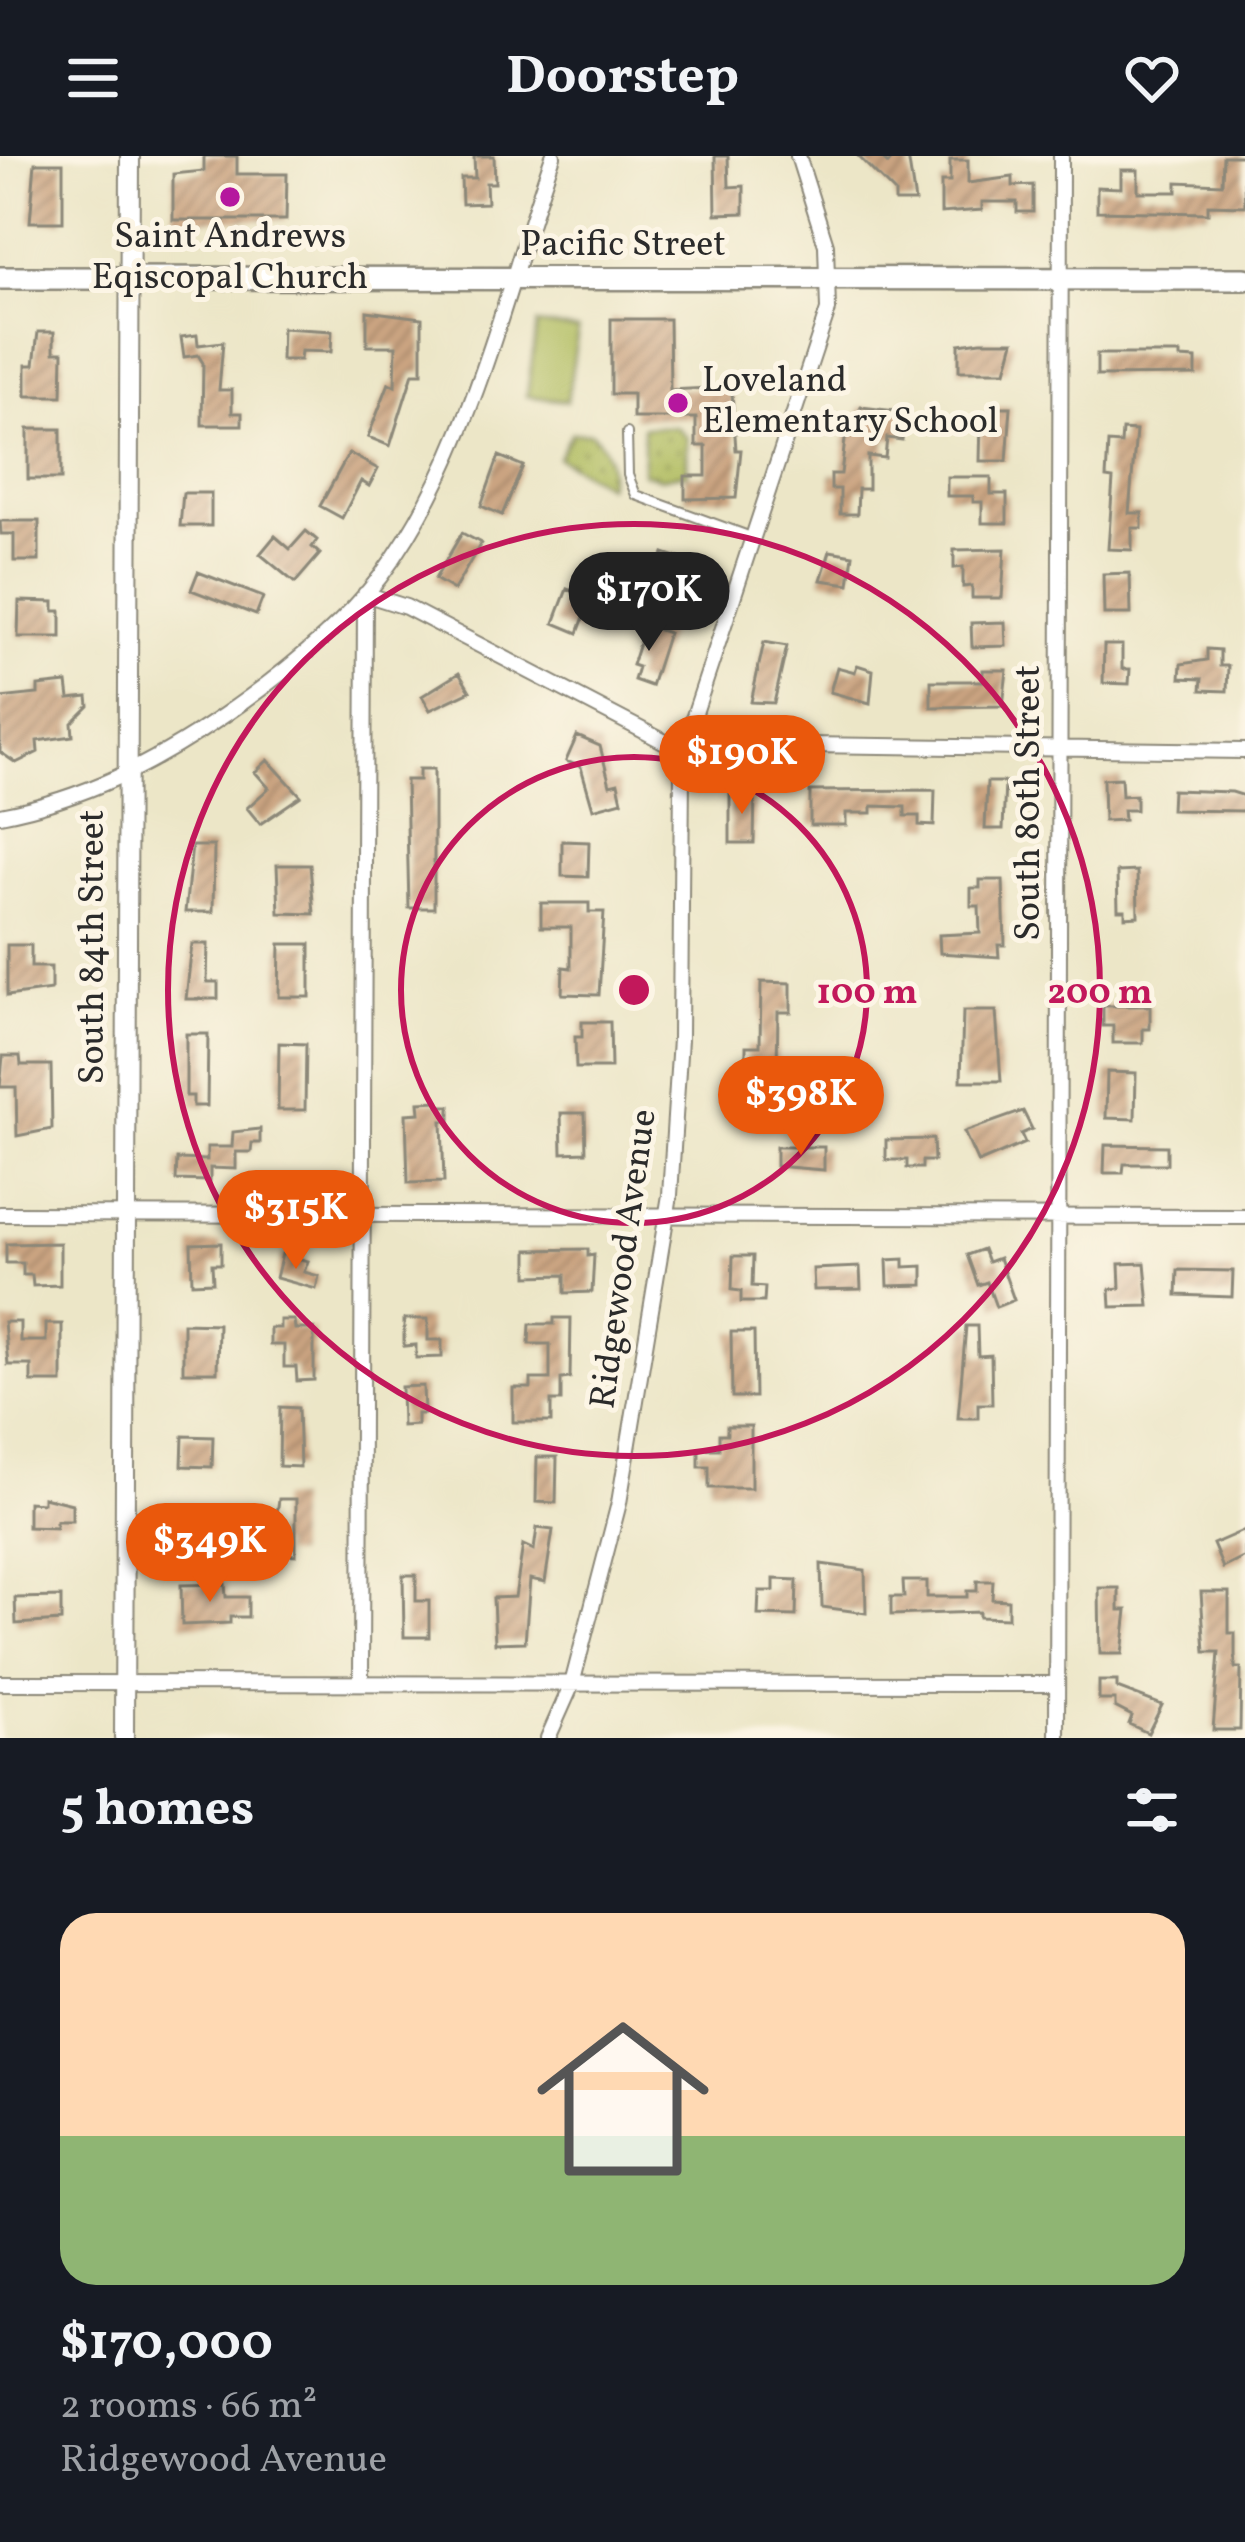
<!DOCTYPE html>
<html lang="en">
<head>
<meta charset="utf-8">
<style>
  :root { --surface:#171b24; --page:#242831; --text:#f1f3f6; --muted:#9ea1a6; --line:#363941; --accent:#ea580c }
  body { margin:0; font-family:Vollkorn,serif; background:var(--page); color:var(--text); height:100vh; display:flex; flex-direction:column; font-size:45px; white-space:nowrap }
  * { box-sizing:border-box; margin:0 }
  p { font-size:39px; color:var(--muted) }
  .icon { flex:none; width:66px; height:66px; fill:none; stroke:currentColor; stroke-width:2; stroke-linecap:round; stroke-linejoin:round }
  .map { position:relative; height:1582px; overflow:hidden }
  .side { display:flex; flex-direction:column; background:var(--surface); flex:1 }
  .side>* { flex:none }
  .price { position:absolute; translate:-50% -102px; padding:0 27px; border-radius:42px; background:var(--accent); color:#fff; font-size:39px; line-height:78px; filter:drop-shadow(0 3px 6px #0008) }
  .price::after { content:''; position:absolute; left:50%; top:72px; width:36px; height:27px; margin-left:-18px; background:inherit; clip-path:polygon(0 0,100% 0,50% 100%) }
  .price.active { background:#222; color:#fff }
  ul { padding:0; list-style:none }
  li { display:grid; align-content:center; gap:24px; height:636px; padding:0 60px }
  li+li { border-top:3px solid var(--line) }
  li span { display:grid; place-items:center; height:372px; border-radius:36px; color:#555 }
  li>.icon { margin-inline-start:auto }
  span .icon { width:216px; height:216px; fill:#fffc; stroke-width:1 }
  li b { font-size:51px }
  h2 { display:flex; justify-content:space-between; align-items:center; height:144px; padding:0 60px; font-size:51px }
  header { display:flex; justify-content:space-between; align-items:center; height:156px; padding:0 60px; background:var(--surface); font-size:54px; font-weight:700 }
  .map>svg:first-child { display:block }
  .grass { fill:#afbb5d; stroke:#6d7344; stroke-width:3 }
  .park { fill:url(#park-dots); stroke:#6d7344; stroke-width:3 }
  .building { fill:url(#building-hatch) }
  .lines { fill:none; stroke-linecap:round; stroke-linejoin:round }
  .service-casing { stroke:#8c8879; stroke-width:12 }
  .minor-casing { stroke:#8c8879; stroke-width:18 }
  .secondary-casing { stroke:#8c8879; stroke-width:22 }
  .primary-casing { stroke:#8c8879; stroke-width:26 }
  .service { stroke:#fff; stroke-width:8 }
  .minor { stroke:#fff; stroke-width:14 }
  .secondary { stroke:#fff; stroke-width:18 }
  .primary { stroke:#fff; stroke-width:21 }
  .ring { fill:none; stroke:#c2185b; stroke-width:6 }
  .poi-dot { fill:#b5179e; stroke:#fcf5e5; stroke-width:4.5 }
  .labels { text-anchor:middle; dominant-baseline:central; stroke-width:10; stroke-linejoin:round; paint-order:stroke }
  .poi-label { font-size:36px; fill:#2b2b2b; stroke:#fcf5e5 }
  .street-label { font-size:36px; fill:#2b2b2b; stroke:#fcf5e5 }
  .centre { fill:#c2185b; stroke:#fcf5e5; stroke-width:6 }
  .ring-label { font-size:36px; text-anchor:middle; font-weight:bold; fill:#c2185b; stroke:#fcf5e5; stroke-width:10; stroke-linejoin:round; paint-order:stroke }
</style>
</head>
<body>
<header><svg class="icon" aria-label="menu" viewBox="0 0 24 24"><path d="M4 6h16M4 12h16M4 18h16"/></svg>Doorstep<svg class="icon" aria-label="heart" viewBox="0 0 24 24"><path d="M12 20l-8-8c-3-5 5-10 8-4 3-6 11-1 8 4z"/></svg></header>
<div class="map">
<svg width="1245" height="1582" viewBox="0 0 1245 1582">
  <defs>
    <pattern id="park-dots" width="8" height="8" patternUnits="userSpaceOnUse" patternTransform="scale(3)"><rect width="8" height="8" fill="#afbb5d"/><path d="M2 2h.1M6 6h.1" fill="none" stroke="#8f984d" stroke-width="1.8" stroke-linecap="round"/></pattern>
    <pattern id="building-hatch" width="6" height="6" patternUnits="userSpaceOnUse" patternTransform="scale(3)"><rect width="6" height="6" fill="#cba481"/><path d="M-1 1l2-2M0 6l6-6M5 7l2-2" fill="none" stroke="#a5866a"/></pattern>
  </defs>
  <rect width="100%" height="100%" fill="#fcf5e5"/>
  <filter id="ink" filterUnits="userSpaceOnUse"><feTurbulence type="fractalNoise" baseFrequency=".00833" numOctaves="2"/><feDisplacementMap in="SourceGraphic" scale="24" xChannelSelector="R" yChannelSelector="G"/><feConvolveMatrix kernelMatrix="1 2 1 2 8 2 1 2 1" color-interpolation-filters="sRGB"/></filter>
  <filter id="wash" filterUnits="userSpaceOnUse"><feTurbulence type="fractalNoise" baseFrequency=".004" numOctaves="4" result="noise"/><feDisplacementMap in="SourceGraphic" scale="48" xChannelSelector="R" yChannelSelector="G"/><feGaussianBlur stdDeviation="2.7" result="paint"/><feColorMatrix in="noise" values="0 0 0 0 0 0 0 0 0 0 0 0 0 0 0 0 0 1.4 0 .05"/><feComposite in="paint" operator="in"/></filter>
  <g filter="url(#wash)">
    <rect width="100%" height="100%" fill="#ece6c7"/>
    <!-- grass -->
    <path class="grass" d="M537,168L578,174L567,245L527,240Z"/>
    <!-- park -->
    <path class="park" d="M643,271H677L687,282V317L660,322L643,317Z
      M571,277H591C607,289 613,310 607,329L558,302Z"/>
    <g id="blocks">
      <!-- building -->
      <path class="building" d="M204,0H237V18H287L286,64H173V18L204,15Z
        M474,0H494L495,27H486L487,47L462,48L461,22H475Z
        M715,0H728L729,31L744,30V57L716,58Z
        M858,0H880L888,8L895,0H908L915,46H895V37Z
        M1223,0H1243L1245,50L1208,49V57L1097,55V31L1121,32V14H1138V36H1177V26L1222,28Z
        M950,4H968V27L1013,21V30L1033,29V56H1017V46H982V54L941,57V26H950Z
        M35,7H63V66H30Z
        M367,155L422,162V217H413L390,290L368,281L389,227L395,230L396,190H367Z
        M611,163H669L670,234L728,231L732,236L736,294H741L736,342L685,343V320H706V290H696V262H633V238H611Z
        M282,172L332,175L331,196L301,195L300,204H281Z
        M38,176H54V196H63L62,240H26V209H34Z
        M197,179L198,189L223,186L219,234H232V257H242V269H202L203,207L198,199L184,201L181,181Z
        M981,185H1014L1006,215H959V188Z
        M1097,198H1180V202L1196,203V219L1097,220Z
        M861,251L905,256L902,284L887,282L885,302L868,300V333H858L857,358H840V333H831V318H841L846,275H852Z
        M991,251H1011L1007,305H980L981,264L991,265Z
        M28,273H61V323H28Z
        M1122,274L1136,275L1129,357H1142V372H1132V394L1108,393L1113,323L1106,322L1108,287L1121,288Z
        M349,297L378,313L369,330L361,325L342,362L320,350Z
        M499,300L523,310L502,359L481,350Z
        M947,321H991V338H1007V367H982V346H973V340H947Z
        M183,337H211V370H180Z
        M0,365H39V405H14V378H1Z
        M306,375L317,384L312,391L320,398L295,427L260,398L275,380L290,393Z
        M462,377L481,387L454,434L435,423Z
        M1005,393L1002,442H972V430L963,431V411L954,412V394Z
        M830,395L853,399L849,428L821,424Z
        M664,397L691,406L682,435L654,426Z
        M198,416L263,441L256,459L191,434Z
        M1130,417L1131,458H1104L1103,418Z
        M567,433L591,442L578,477L554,467Z
        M19,445L54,446V455H61V481H18Z
        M1005,466L1006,490L972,491L971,467Z
        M645,469L668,477L651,530L634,524L638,511L632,509Z
        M764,486L787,490L774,547L751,546Z
        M1104,489H1122V513H1130L1129,528L1103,527Z
        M1207,493L1220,494V510H1228L1227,535L1201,534L1202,523L1180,522L1181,508L1207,504Z
        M857,509L873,514L870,547L830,536L837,511L855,516Z
        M983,514H1007L1003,550L931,551V525H983Z
        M459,517L470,535L430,554L422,540Z
        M67,527L69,543L88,541L89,550L72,567L73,580L37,585L38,596L16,607L0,596V542L38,538V530Z
        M577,580L600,590L610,629L618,627L622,645L593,653L581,611L566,605Z
        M268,604L301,640L260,668L247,652L269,632L255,616Z
        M419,613H434V752H409L406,624H419Z
        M1121,622L1122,640L1136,639V654H1123L1124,664L1104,665L1103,623Z
        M987,626H1005L1003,673H985Z
        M935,634L934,670L919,669V660H905V651L872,650V657H846V669H810V635Z
        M1172,634L1232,636L1245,640V655L1171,654Z
        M730,635H755L754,687H730Z
        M562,685L589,686L588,721L562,720Z
        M192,690H214L213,756H185Z
        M277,709H310L314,758L279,757Z
        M1137,715L1138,760L1125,761V754H1118L1117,716Z
        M980,724H1003L1005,789H998L999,801L940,797L939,779L980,777L979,750H971V732H980Z
        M541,747H589V756H604L599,839L562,838L563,811L571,812V771H541Z
        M192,788H208L207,826H218V843H186Z
        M280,788H310V841H279Z
        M7,789H31V811H51V834L7,840Z
        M761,826L791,827V856H778L777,911H746V890H760Z
        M1103,850H1150V873H1143V887H1113V870H1103Z
        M963,855H996L1001,925H961Z
        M582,866H610L611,912H576L575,881H582Z
        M186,878H208L207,950H193V940H186Z
        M279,887L306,888L305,954H278Z
        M3,900H20L21,909H51L52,973L17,980L16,931H0Z
        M1107,916L1136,917L1135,963L1106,962Z
        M744,937L770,938L773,970L743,969Z
        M439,945V950H450V965H442L444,1026L408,1027L406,958L420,957L419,946Z
        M1023,955L1032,973L1021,978L1025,987L978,1007L964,976Z
        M561,957H585L586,996L562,997Z
        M260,973V987H252L251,996H236V1013L210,1012V1025L176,1024L177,1003L207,1004V991H232L233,976Z
        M933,983L934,1005H922V1012H907V1004H886V984Z
        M1105,989L1167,990V1008H1124L1123,1017H1104Z
        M776,991H824V1014L776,1010Z
        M60,1087V1129L33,1130L32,1119H23V1107H6V1088Z
        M221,1087V1108H212L213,1126L192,1127L191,1088Z
        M588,1093V1100L594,1099L592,1136L565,1137V1119L528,1120V1094Z
        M983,1093L988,1106L999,1102L1014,1144L996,1151L987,1126L978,1129L967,1099Z
        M282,1098L308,1105L304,1116L319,1120L316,1133L276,1122Z
        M733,1100H753L752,1130L765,1131L764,1146H741V1135L732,1134Z
        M904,1103V1111L923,1110V1129L888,1130L887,1104Z
        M1145,1107L1149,1150L1111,1151L1110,1133L1120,1132L1119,1108Z
        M860,1111L861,1133L814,1134L813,1113Z
        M1178,1114L1233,1115L1232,1141L1177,1139Z
        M554,1162H571L570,1222L561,1223V1245H551V1266H513V1232H531V1223H550V1188H529L530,1168H554Z
        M404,1163H428V1184H442V1201L416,1202V1189L404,1190Z
        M280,1164H294L295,1173H314V1224L297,1225L296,1211H284V1189H270V1172H280Z
        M4,1166H20V1185H46V1168H62V1226H31V1209H8Z
        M183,1167L218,1168L217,1216H183Z
        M966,1170H977L978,1200L991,1199L992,1248H978V1262H958Z
        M731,1176H754L755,1241H732Z
        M423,1230L424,1258H417V1269L402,1270L401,1231Z
        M280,1251L298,1252L300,1311L279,1310Z
        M727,1270H751V1332H709V1311H699V1293H719V1278H727Z
        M183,1280L213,1281L212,1311L182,1310Z
        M537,1301H557L556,1347L536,1346Z
        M43,1341L72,1348V1365H56V1372L28,1371V1346L43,1347Z
        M279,1343H296V1399L282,1398V1388H273Z
        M537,1372L553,1374L545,1426L530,1423L525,1486L495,1487L493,1442L515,1441L523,1389L534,1394Z
        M1245,1374V1401L1223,1412L1213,1388Z
        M821,1408L865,1414L866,1457L822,1451Z
        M403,1419H416V1445H429V1481H404Z
        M774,1423L797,1424L796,1460L758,1459L759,1435H774Z
        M903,1425H927V1441H967V1435H977V1425H993L992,1443L1008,1444V1462L979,1461V1456L891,1459V1441H904Z
        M225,1428L226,1441H248V1461H230V1467L182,1469L181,1429Z
        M1099,1432H1119V1454H1127L1122,1498H1100Z
        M1201,1436H1229V1477H1235V1512H1241L1240,1574H1213L1219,1496H1205Z
        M61,1441V1465L16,1468L15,1442Z
        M1099,1525H1117V1532L1162,1549L1148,1577L1129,1568L1132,1560L1115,1551V1544H1099Z"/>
    </g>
  </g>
  <g filter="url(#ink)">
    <use href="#blocks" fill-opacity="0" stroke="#8c8879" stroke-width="3"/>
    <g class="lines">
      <!-- service casing -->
      <g class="service-casing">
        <path id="service" d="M627,277L628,319L636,339L751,381"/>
      </g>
      <!-- minor casing -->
      <g class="minor-casing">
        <path id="minor" d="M0,659C84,643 153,608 223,560C278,522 339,474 380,421C471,300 503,141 553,0
          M0,1058L1245,1061
          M361,1526L365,438L406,451L667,587L1245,595
          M0,1527L1057,1528
          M548,1582L572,1528L619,1347L670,1039L680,883L682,612L691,569L828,154L826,89L798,0
          M1057,1582L1061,0"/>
      </g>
      <!-- secondary casing -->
      <g class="secondary-casing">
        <path id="secondary" d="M124,1582L130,0"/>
      </g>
      <!-- primary casing -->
      <g class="primary-casing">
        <path id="primary" d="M0,122L1245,123"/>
      </g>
      <!-- service -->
      <use href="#service" class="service"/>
      <!-- minor -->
      <use href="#minor" class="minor"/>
      <!-- secondary -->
      <use href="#secondary" class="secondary"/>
      <!-- primary -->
      <use href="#primary" class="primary"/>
    </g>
  </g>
  <!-- distance rings -->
  <g class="ring">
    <circle cx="634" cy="834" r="233"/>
    <circle cx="634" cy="834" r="466"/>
  </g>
  <!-- markers -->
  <g class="poi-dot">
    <circle cx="230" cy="41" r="12"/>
    <circle cx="678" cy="247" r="12"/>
  </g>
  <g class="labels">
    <!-- poi labels -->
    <g class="poi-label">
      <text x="230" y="82">Saint Andrews<tspan x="230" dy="41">Eqiscopal Church</tspan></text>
      <text x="702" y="226" text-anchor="start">Loveland<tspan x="702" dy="41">Elementary School</tspan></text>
    </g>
    <!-- street labels -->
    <g class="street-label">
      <text x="623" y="90">Pacific Street</text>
      <text transform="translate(1030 647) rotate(-90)">South 80th Street</text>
      <text transform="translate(94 791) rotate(-90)">South 84th Street</text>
      <text transform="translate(625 1103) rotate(-82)">Ridgewood Avenue</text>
    </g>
  </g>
  <circle cx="634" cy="834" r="18" class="centre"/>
  <g class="ring-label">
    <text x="867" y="847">100 m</text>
    <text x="1100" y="847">200 m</text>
  </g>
</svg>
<b class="price active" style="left:649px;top:498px">$170K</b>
<b class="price" style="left:742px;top:661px">$190K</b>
<b class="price" style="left:801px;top:1002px">$398K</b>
<b class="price" style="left:296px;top:1116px">$315K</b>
<b class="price" style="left:210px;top:1449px">$349K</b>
</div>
<section class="side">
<h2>5 homes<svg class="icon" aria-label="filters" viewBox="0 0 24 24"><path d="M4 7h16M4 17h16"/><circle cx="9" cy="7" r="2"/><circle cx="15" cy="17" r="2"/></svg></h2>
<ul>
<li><span style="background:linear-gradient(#ffd9b3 60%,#8fb573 0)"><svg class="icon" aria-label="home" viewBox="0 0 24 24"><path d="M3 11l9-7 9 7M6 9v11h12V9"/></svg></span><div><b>$170,000</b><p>2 rooms · 66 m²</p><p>Ridgewood Avenue</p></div></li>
</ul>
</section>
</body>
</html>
